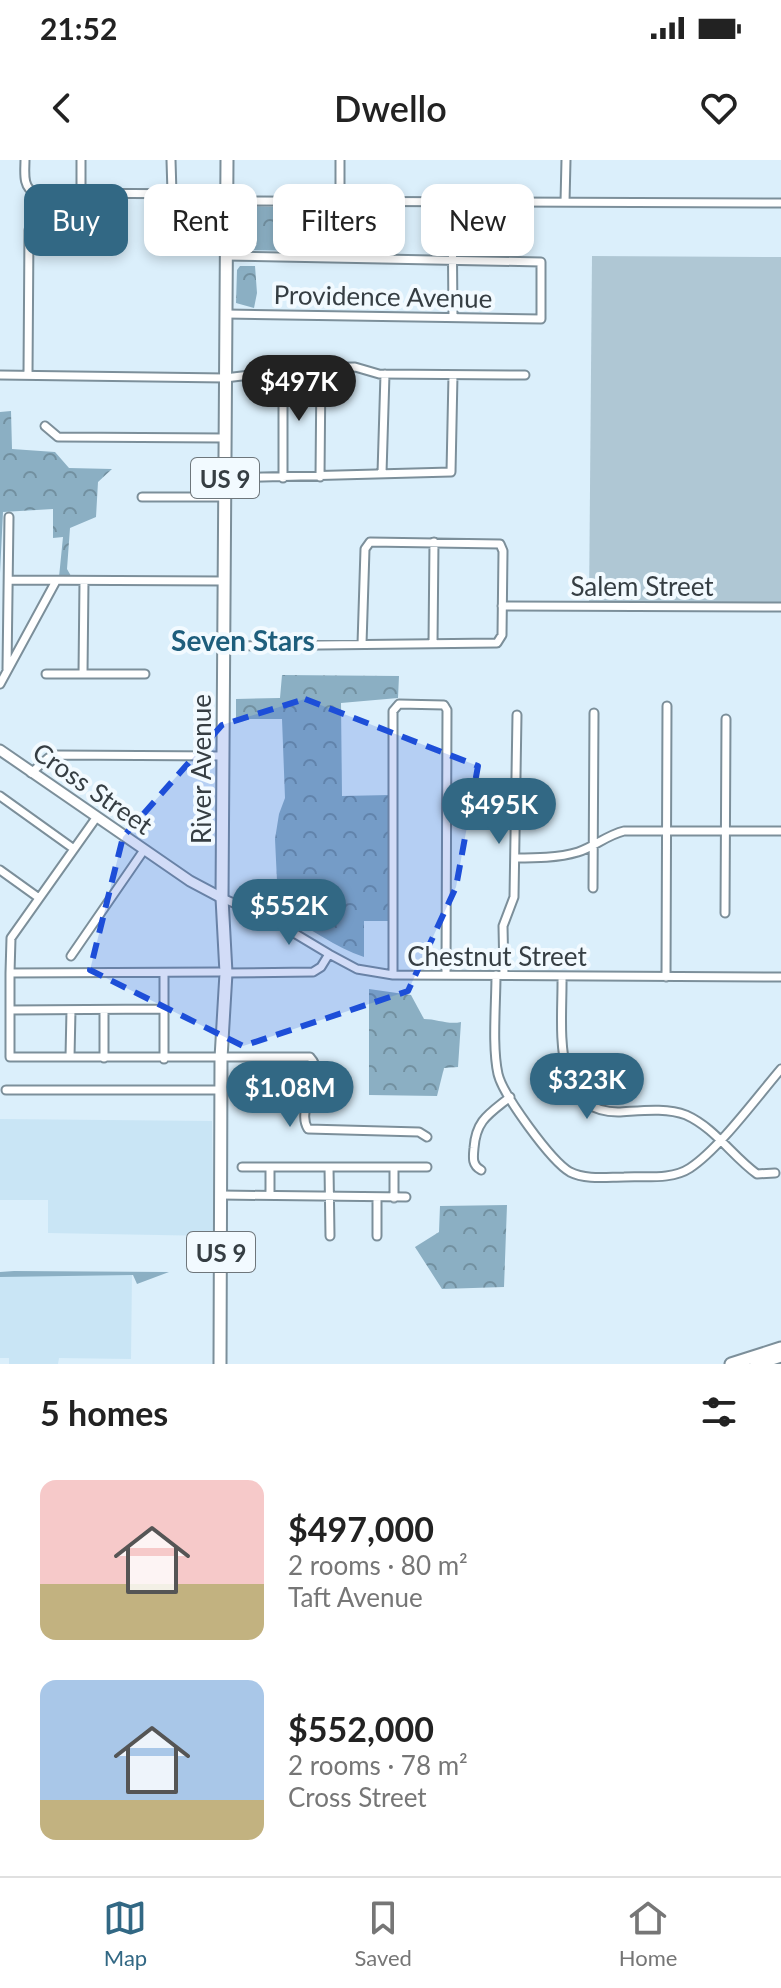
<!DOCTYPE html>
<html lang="en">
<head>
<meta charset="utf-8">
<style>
  :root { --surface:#fff; --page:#f6f6f6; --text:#222; --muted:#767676; --line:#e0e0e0; --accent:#326884 }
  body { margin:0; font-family:Lato,sans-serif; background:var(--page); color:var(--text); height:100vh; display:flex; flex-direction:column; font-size:30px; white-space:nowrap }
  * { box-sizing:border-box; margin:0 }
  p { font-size:26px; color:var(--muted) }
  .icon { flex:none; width:44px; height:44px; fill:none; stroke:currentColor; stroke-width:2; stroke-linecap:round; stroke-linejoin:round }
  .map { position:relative; height:1204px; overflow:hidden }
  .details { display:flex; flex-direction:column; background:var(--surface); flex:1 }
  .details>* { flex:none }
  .banner { position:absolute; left:24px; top:24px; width:734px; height:72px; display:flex; gap:16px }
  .price { position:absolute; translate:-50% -68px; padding:0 18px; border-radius:28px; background:var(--accent); color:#fff; font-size:26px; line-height:52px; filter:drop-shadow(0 2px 4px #0008) }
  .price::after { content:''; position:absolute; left:50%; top:48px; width:24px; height:18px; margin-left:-12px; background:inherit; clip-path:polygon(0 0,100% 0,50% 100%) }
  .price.on { background:#222; color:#fff }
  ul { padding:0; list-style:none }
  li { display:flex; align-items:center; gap:24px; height:200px; padding:0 40px }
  li span { display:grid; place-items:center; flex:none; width:224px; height:160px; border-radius:16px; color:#555 }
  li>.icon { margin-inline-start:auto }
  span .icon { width:96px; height:96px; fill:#fffc; stroke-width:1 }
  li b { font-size:34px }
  h2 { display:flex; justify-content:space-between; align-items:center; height:96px; padding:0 40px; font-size:34px }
  .pill { padding:0 28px; border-radius:16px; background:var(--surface); box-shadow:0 4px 12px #0003; font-size:28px; line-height:72px }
  .pill.on { background:var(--accent); color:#fff }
  .status { display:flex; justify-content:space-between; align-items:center; height:56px; padding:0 40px; background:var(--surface); direction:ltr }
  .status svg { height:22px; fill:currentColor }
  header { display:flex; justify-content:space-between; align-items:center; height:104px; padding:0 40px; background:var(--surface); font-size:36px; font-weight:600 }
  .menu { display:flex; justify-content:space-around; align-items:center; height:112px; border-top:2px solid var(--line); background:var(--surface); font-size:22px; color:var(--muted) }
  .menu a { display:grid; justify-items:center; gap:4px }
  .menu .on { color:var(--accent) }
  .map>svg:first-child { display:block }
  .built { fill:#c9e5f5 }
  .forest { fill:url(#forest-crowns) }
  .green { fill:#afc7d4 }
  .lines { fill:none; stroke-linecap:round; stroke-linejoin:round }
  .minor-casing { stroke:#7c8f9a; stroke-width:11 }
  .major-casing { stroke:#7c8f9a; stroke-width:13 }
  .highway-casing { stroke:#7c8f9a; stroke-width:15 }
  .minor { stroke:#fff; stroke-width:7 }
  .major { stroke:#fff; stroke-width:9 }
  .highway { stroke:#fff; stroke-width:11 }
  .marked { fill:#1d4ed8; fill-opacity:0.2; stroke:#1d4ed8; stroke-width:6; stroke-dasharray:16 10; stroke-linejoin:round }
  .labels { text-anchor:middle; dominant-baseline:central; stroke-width:8; stroke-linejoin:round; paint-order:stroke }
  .shield { fill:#f2faff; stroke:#6e767b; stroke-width:2 }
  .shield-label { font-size:24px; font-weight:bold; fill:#363e43 }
  .street-label { font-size:26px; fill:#363e43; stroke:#f2faff }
  .neighbourhood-label { font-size:28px; font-weight:bold; fill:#1e5e7c; stroke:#f2faff }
</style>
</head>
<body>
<div class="status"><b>21:52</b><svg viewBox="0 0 49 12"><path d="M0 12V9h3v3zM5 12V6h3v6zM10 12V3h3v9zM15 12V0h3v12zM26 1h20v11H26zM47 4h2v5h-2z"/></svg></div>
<header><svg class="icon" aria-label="back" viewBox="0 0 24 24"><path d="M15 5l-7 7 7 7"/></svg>Dwello<svg class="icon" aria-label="heart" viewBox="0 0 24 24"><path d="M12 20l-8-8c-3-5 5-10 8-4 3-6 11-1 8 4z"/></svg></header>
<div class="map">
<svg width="781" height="1204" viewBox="0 0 781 1204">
  <defs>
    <pattern id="forest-crowns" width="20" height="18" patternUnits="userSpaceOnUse" patternTransform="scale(2)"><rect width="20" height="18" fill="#8bafc3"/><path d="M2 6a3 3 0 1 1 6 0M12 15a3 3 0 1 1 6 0" fill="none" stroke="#7290a0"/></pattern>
  </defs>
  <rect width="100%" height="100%" fill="#dbeffb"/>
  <!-- built -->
  <path class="built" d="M0,959L212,961L214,1076L48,1073V1040H0Z
    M0,1113H132L131,1199L59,1198L58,1204H9V1198H0Z"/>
  <!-- forest -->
  <path class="forest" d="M250,46L346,49L347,68L392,70V92L237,90V57Z
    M240,106H255L257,133L254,148L236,143L237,110Z
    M11,251L12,289L55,292L69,308L112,309L98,322L96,357L70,368L67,409L71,416L59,417L63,377L53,378V349L3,352L0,413V252Z
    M282,515L399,516L398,538L341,543L342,636L390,635L392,761H364V797C335,788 311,767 283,756L282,747L288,726L277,721L275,679L279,654L285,638L282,559H236V539L280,538Z
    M369,829L411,835L424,859C437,859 448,865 461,862L458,907L444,908L437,936L369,935Z
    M507,1045L504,1127L442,1129L415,1087L439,1072L440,1046Z
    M14,1111L169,1112L137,1124L133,1115L0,1117V1112Z"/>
  <!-- green -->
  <path class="green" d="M592,96L781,97V447L589,446Z"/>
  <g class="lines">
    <!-- minor casing -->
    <g class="minor-casing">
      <path id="minor" d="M25,0C25,12 22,27 35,33L226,34
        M171,0L172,33
        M81,32V0
        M226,41L781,43
        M340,41V0
        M452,42L453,157
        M565,42L566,0
        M226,154L541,159V102L226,96
        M0,215L225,218L250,215L276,208L355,207L379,214L525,215
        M28,215L29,70
        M45,266L58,277L225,278
        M382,313L385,214
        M320,317L321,207
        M225,318L451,312L453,215
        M283,318V208
        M142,337H224
        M9,420L224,421
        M502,446L781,447
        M433,483L434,382
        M223,486C315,485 406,484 497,483L502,475L503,391L500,384L370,382L365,389L362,484
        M7,509L9,357
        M83,513L84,421
        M46,514H145
        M0,524L56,421
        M31,613L48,598L55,595L223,596
        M0,636L74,689
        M515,698C535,698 558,698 578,692C594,687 607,675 624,671H781
        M0,710L39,738
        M593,728L594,553
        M222,738L269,758L329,794
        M725,753L726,559
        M71,796L144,690
        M219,812L10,813V897H310C330,919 294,946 308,969L419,972L427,977
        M10,813L11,778L96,658
        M226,813L313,812L321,807L329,794L357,809L393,815L781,817
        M393,815V551L399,544L444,545L447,550L446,815
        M496,815C496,844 492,887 498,914C503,935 551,1001 570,1012C586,1020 607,1017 624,1017C645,1016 672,1020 690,1008C719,989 757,937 781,909
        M504,815L503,766L514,737L517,555
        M562,816C563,863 549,952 618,952C639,951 666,947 686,955C715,968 732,996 757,1014L775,1013
        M666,817L667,546
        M10,850L164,849
        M70,897L71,850
        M104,898V850
        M164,899V813
        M6,930H221
        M242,1007H427
        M329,1007L330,1076
        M481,1010C472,1005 473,998 474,988C476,960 489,954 510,937
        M221,1035L406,1037
        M270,1035V1007
        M394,1038V1007
        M377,1076V1038"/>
    </g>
    <!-- major casing -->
    <g class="major-casing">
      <path id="major" d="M0,590L190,721L222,738"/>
    </g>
    <!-- highway casing -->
    <g class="highway-casing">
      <path id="highway" d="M220,1204L221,898L226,813L222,738L227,0
        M731,1204L781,1188
        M756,1204L781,1196"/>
    </g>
    <!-- minor -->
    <use href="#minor" class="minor"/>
    <!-- major -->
    <use href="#major" class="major"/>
    <!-- highway -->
    <use href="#highway" class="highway"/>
  </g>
  <!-- marked area -->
  <path class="marked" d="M305,539L478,606L456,727L408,831L243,886L90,810L123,677L222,565Z"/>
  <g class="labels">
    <!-- shield labels -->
    <g class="shield">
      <rect x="191" y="298" width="68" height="40" rx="6"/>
      <rect x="187" y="1072" width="68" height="40" rx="6"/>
    </g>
    <g class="shield-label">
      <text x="225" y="318">US 9</text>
      <text x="221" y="1092">US 9</text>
    </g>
    <!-- street labels -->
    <g class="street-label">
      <text transform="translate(383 136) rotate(1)">Providence Avenue</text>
      <text x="642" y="426">Salem Street</text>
      <text transform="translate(201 609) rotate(-90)">River Avenue</text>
      <text transform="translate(93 628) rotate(35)">Cross Street</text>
      <text x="497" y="796">Chestnut Street</text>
    </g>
    <!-- neighbourhood labels -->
    <g class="neighbourhood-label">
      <text x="243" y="480">Seven Stars</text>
    </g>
  </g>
</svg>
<b class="price on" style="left:299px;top:263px">$497K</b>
<b class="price" style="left:499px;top:686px">$495K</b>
<b class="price" style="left:289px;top:787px">$552K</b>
<b class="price" style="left:587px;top:961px">$323K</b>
<b class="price" style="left:290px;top:969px">$1.08M</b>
<div class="banner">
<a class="pill on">Buy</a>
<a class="pill">Rent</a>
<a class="pill">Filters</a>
<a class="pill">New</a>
</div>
</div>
<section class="details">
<h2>5 homes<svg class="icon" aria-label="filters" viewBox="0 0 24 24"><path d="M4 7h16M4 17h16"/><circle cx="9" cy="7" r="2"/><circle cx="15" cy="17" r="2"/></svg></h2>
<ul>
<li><span style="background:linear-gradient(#f6c9c9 65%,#c2b280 0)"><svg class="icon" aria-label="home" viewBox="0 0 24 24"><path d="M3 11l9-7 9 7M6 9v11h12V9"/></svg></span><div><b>$497,000</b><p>2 rooms · 80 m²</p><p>Taft Avenue</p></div></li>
<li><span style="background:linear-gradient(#a9c7e8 75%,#c2b280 0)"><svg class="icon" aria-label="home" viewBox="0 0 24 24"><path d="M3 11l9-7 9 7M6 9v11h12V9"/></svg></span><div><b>$552,000</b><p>2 rooms · 78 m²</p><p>Cross Street</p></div></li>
</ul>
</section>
<nav class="menu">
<a class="on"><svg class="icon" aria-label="map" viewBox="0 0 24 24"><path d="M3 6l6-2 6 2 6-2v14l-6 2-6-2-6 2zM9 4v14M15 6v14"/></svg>Map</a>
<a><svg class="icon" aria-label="saved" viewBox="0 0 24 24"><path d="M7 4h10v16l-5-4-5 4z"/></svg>Saved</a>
<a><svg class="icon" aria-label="home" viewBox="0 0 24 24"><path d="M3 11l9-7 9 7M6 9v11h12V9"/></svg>Home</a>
</nav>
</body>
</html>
